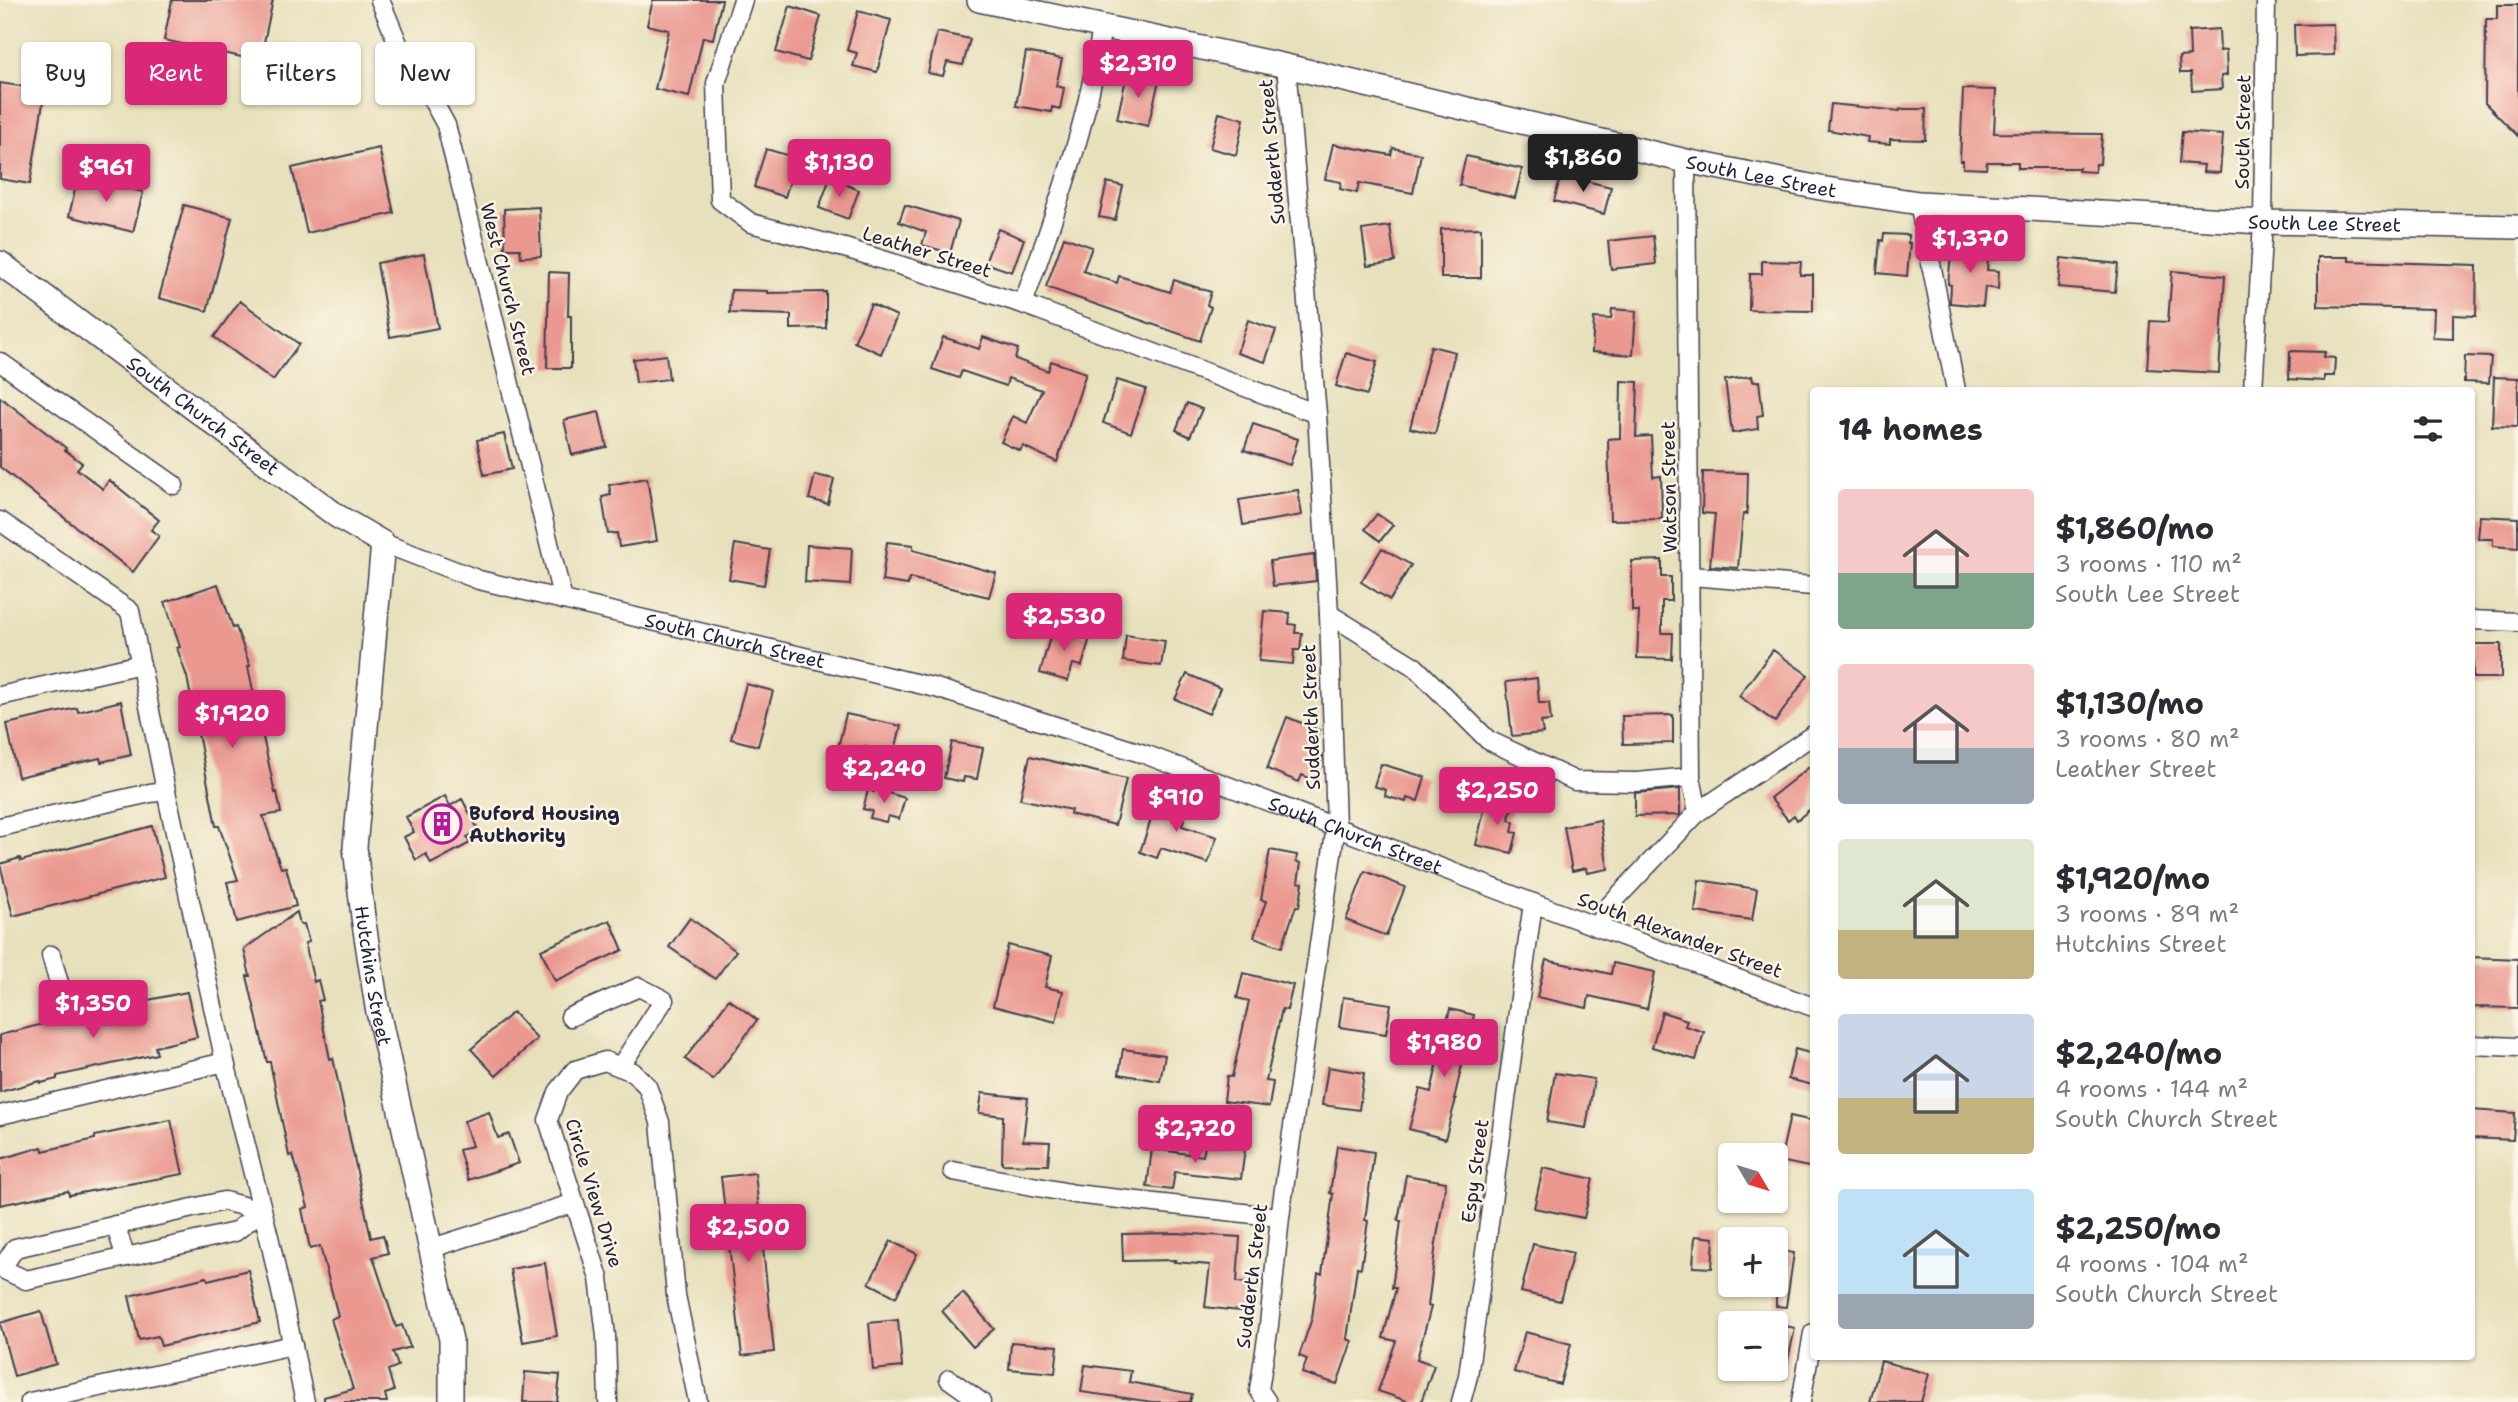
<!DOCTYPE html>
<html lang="en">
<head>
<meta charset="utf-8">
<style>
  :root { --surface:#fff; --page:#f2f2f3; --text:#2b2b33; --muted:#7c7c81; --accent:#db2777 }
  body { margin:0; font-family:"Shantell Sans",sans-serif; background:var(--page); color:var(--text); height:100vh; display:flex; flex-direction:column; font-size:26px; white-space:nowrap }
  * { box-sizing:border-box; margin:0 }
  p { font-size:23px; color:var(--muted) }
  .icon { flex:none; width:38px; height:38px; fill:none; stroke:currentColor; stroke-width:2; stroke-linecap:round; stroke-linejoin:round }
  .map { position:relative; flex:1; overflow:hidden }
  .side { position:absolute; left:1810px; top:387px; width:665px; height:973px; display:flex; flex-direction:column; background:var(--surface); border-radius:7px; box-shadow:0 2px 5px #0004 }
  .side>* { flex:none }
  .hud { position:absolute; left:21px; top:42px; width:665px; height:63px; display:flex; gap:14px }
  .needle { width:46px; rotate:128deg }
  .fabs { position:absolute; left:1718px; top:1143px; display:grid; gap:14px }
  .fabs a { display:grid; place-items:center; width:70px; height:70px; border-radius:7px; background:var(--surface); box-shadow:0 2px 5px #0004; font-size:35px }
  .price { position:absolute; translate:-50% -60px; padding:0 16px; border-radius:7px; background:var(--accent); color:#fff; font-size:23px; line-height:46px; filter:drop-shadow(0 2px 4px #0008) }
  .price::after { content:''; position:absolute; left:50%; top:42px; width:21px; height:16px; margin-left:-10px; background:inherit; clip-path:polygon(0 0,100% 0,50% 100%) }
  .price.current { background:#222; color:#fff }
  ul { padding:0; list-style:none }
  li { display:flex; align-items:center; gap:21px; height:175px; padding:0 28px }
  li span { display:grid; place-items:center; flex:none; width:196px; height:140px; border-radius:7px; color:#555 }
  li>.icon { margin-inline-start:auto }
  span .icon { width:84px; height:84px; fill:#fffc; stroke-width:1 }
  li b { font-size:30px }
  h2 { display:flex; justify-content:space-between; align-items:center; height:84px; padding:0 28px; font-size:30px }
  .chip { padding:0 24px; border-radius:7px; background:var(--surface); box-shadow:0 2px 5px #0004; font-size:24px; line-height:63px }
  .chip.current { background:var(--accent); color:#fff }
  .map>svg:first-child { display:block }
  .building { fill:#ea9890 }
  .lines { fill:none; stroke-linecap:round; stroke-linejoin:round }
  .minor-casing { stroke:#403e4e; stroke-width:21 }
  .tertiary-casing { stroke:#403e4e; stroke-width:26 }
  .minor { stroke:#fff; stroke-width:18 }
  .tertiary { stroke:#fff; stroke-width:23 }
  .labels { text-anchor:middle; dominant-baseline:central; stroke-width:5; stroke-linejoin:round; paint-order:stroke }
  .street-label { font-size:19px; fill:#22223b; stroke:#fcf5e5 }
  .poi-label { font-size:19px; font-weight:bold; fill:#22223b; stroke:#fcf5e5; text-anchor:start }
</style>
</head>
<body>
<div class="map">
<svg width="2518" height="1402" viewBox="0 0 2518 1402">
  <rect width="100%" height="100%" fill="#fcf5e5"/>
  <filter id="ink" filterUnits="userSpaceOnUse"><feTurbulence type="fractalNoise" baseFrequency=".0143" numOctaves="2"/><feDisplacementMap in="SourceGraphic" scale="14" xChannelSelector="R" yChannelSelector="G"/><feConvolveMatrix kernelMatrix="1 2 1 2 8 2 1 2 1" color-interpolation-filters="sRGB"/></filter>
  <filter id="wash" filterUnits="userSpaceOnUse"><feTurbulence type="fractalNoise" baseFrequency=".00686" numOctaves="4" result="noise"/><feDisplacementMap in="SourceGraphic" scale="28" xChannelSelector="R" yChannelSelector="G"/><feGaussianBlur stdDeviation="1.57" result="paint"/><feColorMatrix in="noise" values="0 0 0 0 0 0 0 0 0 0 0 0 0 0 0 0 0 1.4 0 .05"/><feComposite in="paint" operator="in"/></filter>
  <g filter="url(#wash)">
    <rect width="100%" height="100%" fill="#e7e0bc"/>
    <g id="blocks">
      <!-- building -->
      <path class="building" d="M172,0H273L260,61L164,40Z
        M653,0H722L713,39L703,37L689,97L655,89L669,30L647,25Z
        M2497,5H2518V136L2485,103L2486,19H2497Z
        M790,6L821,16L808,61L776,52Z
        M858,11L891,20L877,72L853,66L857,53L847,50Z
        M2333,24L2334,55L2295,56L2294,25Z
        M2219,29L2220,51L2226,50L2227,75L2221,76L2222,89L2192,91L2191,73H2180L2179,57L2190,56L2189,31Z
        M937,32L970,39L963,65L947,62L943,76L928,73Z
        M1026,52L1062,59L1056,86L1064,88L1060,109L1052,107L1051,112L1016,106Z
        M1127,74L1159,81L1148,126L1117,119Z
        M0,83L45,90L30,184L0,179Z
        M1963,89L1996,90L1994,133L2102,134L2100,164H2096L2095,172L2078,171L2079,168H2018V162H1987L1986,169L1963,168V161H1960Z
        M1831,104L1900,111V109H1926L1925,140L1890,139V144L1867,142L1868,137L1828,130Z
        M1219,113L1244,119L1236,155L1210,148Z
        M2182,132L2223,135L2220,173L2203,172L2204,165L2179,163Z
        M1333,144L1391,155L1393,148L1421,154L1413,193L1359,183L1357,193L1340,189L1341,182L1325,179Z
        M379,148L394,213L307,233L292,168Z
        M766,149L797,158L785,197L754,187Z
        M1466,156L1522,169L1515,198L1459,185Z
        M1561,175L1611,187L1604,214L1554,201Z
        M78,177L143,192L133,232L69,216Z
        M830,178L859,190L848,219L819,208Z
        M1107,182L1123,186L1115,220L1099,217Z
        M184,205L232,218L207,311L159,298Z
        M905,205L959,221L950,253L922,245L926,232L899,222Z
        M539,207L541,256L521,257L520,249H505L504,209Z
        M1390,226L1395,262L1367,266L1362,230Z
        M1481,228V278H1441V229Z
        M998,229L1024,239L1012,272L985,263Z
        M1884,234L1908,235V243H1910L1907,276L1877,273L1880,240L1883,241Z
        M1653,236L1656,264L1611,269L1608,241Z
        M1064,237L1092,247L1083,271L1117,283L1119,276L1170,292L1174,280L1211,292L1207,305L1211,307L1200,341L1046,287Z
        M1952,245L1989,249L1987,270L1999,271L1998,289L1985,287L1983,306L1950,303L1951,285L1948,284Z
        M424,254L438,328L390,337L377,263Z
        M2318,257H2349V261L2477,265L2476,316L2453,315V339L2433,338L2434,309L2318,306Z
        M2061,258L2118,264L2115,292L2058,287Z
        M1762,261L1801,262L1800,275H1813V311L1749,310L1750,274H1762Z
        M2172,271L2225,276L2219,373L2147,369L2150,321L2168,322Z
        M549,272L569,273L568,316H571V368H547Z
        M731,290L768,291V293L826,292V328L791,329V315L730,313Z
        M240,301L299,344L273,380L214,337Z
        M871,304L897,316L881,354L854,342Z
        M1612,309L1636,311L1633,355L1592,352L1594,318L1611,319Z
        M1248,320L1276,330L1265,362L1237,353Z
        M943,337L979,349L983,337L1018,349L1015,359L1048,371L1051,361L1086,373L1057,462L1023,446L1020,451L1001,442L1013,416L1027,423L1042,390L1008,378L1006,386L962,371L959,378L932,369Z
        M1431,346L1455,352L1435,434L1410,428Z
        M2290,351L2325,352L2324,357L2335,358L2334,376H2324V381L2289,379Z
        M1346,353L1377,362L1367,395L1336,386Z
        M666,355L669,379L636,383L633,359Z
        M2465,356L2491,357L2489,383L2464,382Z
        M1752,376L1753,382L1759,381L1763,415L1757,416L1758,429L1732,433L1725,380Z
        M2494,377L2518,378V427L2492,426Z
        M1117,380L1146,389L1131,433L1103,423Z
        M1621,381L1638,382L1636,437L1651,436L1653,477L1661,476L1662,519L1610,520L1608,439L1620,438Z
        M0,397L66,448L65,450L82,463L77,469L103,489L109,480L159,520L151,530L159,536L133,572L0,467Z
        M1187,403L1202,409L1190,437L1176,430Z
        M599,412L607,447L572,455L564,420Z
        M1253,424L1298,439L1290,465L1244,450Z
        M504,434L512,469L484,475L477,440Z
        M1703,472L1748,473L1747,514H1743L1738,568L1710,566L1715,514L1702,513Z
        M815,475L834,479L828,504L809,499Z
        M647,478L657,541L619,547L617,533L608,534L602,497L611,495L609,485Z
        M1298,490L1302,515L1243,525L1239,500Z
        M1377,514L1393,525L1380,541L1365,529Z
        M2480,516L2518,518V548L2493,546V539H2478Z
        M887,542L913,545V550L996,573L989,597L909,578L908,585L882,581Z
        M735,544L770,550L764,585L729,579Z
        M807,545L852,548L850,585L805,582Z
        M1382,548L1411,565L1390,600L1361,582Z
        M1314,555L1316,581L1273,586L1270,561Z
        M1662,560V577H1671V601H1662V633H1673L1672,659L1637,658L1639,611H1632V561Z
        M218,584L233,628L236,627L250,666L248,667L275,793L277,792L281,813L263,816L281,868L286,867L296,906L237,922L227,882L238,880L219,826H216L187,677L177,648L180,647L165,602Z
        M1264,611L1290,613L1289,624L1296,625L1295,633H1302L1300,650H1294L1293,664L1259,661Z
        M1053,626L1090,637L1082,666L1073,664L1068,681L1040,673Z
        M1126,635L1165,641L1161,666L1123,661Z
        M2473,644H2501V678H2473Z
        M1773,650L1808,675L1775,722L1739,696Z
        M1187,674L1220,688L1209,714L1175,699Z
        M1537,678L1539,703H1549L1551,721L1541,722L1543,733L1512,736L1506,682Z
        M746,684L773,691L758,746L731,739Z
        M121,701L131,755L101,762L100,758L18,777L7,724L77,708L78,712Z
        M846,714L901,726L894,754L864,747L862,753L838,748Z
        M1673,715V743L1623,744L1622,716Z
        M1287,717L1319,730L1311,751L1322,756V758L1314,780L1302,775L1299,782L1267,769Z
        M952,742L983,748L977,779L964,777L963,782L944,778Z
        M1030,756L1126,779L1115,825L1070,814L1071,810L1020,799Z
        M1381,764L1425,777L1418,801L1407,798L1406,802L1385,796L1386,790L1374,786Z
        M1813,764V807L1797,820L1794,815L1788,820L1770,798Z
        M875,789L905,798L899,819L888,816L886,822L870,818L872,811L863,809L868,790L874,792Z
        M1680,789V815L1635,816V793Z
        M445,796L450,806L462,799L479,831L467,837L470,843L431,864L426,854L416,860L404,837L414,832L406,817Z
        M1159,796L1188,806L1182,826L1217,837L1208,863L1161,848L1157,858L1140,852Z
        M1487,798L1512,804L1509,820L1514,822L1512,832L1517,833L1512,853L1476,845Z
        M1600,820L1608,869L1587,873L1586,868L1572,871L1564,827Z
        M152,826L165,877L13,916L0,864L20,858L21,861Z
        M1270,850L1297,855L1296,862L1301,863L1298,882L1303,883L1299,907L1296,906L1282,947L1254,937L1266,901L1261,900Z
        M1365,871L1405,887L1386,936L1346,920Z
        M1699,880L1757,889L1752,920L1695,912Z
        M297,912L300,924H304L309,942L305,943L314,982L318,980L323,1000L318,1001L330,1059L333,1058L371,1238L383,1235L388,1253L373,1257L396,1327L402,1325L410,1347L393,1352L398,1366L388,1370L394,1391L385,1394L387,1402H324V1397L353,1389L331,1319L338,1316L320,1246L310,1249L302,1209L308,1207L293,1155L289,1156L270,1062H267L247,976H250L244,949Z
        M690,918L736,951L715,979L669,947Z
        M610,920L623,950L555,981L541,950Z
        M1008,945L1052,956L1045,987L1063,991L1056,1022L993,1006Z
        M2471,957L2518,959V1008L2471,1007Z
        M1546,960L1611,974L1613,963L1655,972L1647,1009L1589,996L1587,1008L1537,997Z
        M1243,973L1293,985L1287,1010L1282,1009L1266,1081L1273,1082L1269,1107L1224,1101L1227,1076L1232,1077L1249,1001L1237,998Z
        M187,992L197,1037L155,1047L157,1054L57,1076V1079L41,1083L40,1081L0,1092V1035L86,1013Z
        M1343,997L1391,1004L1386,1034L1339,1027Z
        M729,999L757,1020L713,1080L685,1059Z
        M1450,1009L1474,1015L1454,1099H1456L1445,1139L1409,1129L1420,1089L1431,1092Z
        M513,1012L537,1039L496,1076L471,1049Z
        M1662,1012L1687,1020L1685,1026L1704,1032L1696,1060L1652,1047Z
        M1123,1049L1165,1055L1160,1081L1119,1074Z
        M1795,1049L1813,1054V1085L1788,1079Z
        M1328,1067L1364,1073L1359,1110L1322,1105Z
        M1555,1073L1594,1079L1586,1128L1547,1122Z
        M982,1093L1028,1098L1023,1141L1050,1142L1048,1165L1002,1164L1003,1116L979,1113Z
        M2471,1110L2515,1113L2513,1140L2471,1138Z
        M489,1112L498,1138L509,1134L519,1163L468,1180L459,1150L472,1146L464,1121Z
        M1790,1116L1813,1121V1168L1780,1161Z
        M171,1120L183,1174L69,1195L68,1191L0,1205V1159L42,1147L43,1151L95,1139V1136Z
        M1205,1145L1245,1149L1241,1179L1175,1172L1172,1190L1147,1187L1152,1149L1203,1156Z
        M1337,1146L1374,1152L1365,1220L1368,1221L1361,1268L1357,1267L1347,1339L1352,1341L1337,1384L1302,1373L1307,1359L1299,1356L1312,1318L1318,1274H1322L1333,1194L1330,1193Z
        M1543,1168L1593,1179L1584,1218L1534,1208Z
        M755,1173L774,1352L742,1356L721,1177Z
        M1406,1175L1446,1182L1436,1243L1428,1306L1431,1307L1417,1359L1434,1365L1421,1402H1410L1378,1391L1396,1341L1383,1338L1396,1288H1392L1401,1221H1398Z
        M1177,1233L1240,1237L1237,1282L1252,1284L1248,1312L1205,1307L1210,1265L1174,1262L1175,1260L1123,1261L1122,1234Z
        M1695,1236L1714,1238L1712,1268L1693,1267Z
        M891,1241L917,1254L896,1297L869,1283Z
        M1533,1244L1573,1253L1560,1301L1521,1292Z
        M1776,1250L1794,1253L1786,1307L1776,1306Z
        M545,1263L557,1336L523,1342L510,1269Z
        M248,1270L260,1322L161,1346L158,1336L139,1340L129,1296L207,1277L208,1280Z
        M963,1293L994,1329L973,1347L942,1311Z
        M41,1311L56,1364L14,1376L0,1323Z
        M898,1320L902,1367L873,1370L869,1323Z
        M1776,1324L1795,1328L1784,1379L1776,1378Z
        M1525,1332L1571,1344L1560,1384L1514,1372Z
        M1011,1342L1058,1346L1055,1373L1009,1369Z
        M1881,1361L1929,1374L1921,1402H1870Z
        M1085,1365L1131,1371L1129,1382L1192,1394L1190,1402H1153L1081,1392Z
        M525,1372L560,1375L557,1402H523Z"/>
    </g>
  </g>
  <g filter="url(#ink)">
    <use href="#blocks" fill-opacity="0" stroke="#403e4e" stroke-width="2"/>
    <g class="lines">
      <!-- minor casing -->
      <g class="minor-casing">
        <g id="minor">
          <path d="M380,0L399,46L422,81L446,125L563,600"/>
          <path d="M743,0L716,83L720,200L751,223L848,249L1023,304L1317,414"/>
          <path d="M1686,161L1691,777L1698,812"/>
          <path d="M1919,203L1956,390"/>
          <path d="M1023,304C1055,213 1089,122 1102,25"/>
          <path d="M0,362L174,485"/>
          <path d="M2253,390L2263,222L2266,0"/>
          <path d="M0,521L130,611L166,791L225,1062L270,1241L305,1402"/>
          <path id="s1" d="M383,543L479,580L936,688L1147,755L1533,903L1813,1007"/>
          <path d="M1691,576L1813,586"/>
          <path d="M1329,614L1415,667L1488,740L1575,781L1637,782L1691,777"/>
          <path d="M2471,620L2518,622"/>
          <path d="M0,696L141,664"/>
          <path d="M0,827L150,793L166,791"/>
          <path d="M1598,927L1608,907L1698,812L1813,735"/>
          <path d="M51,955L59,983"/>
          <path d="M570,1017L639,987L664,1000L620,1067"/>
          <path d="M2471,1045L2518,1047"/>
          <path d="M0,1115L225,1062"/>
          <path d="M953,1171L1075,1194L1280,1217"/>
          <path d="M115,1225L126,1257"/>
          <path d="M432,1248L574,1203"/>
          <path d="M0,1268L26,1280L235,1232L261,1211L224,1201L15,1248L2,1268"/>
          <path d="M949,1379L981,1402"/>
          <path d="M30,1402L293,1345"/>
          <path d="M608,1402L606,1336L599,1278L548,1120L558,1092L575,1070L605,1061L633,1072L647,1086L660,1122L676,1295L698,1402"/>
          <path d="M1267,1402L1259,1390L1269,1325L1280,1217L1336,826L1329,614L1317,414L1286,66"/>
          <path d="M1461,1402L1468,1376L1533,903"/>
          <path d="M1801,1402L1813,1333"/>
        </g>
      </g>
      <!-- tertiary casing -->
      <g class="tertiary-casing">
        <g id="tertiary">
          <path id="s2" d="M979,0L1286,66L1686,161L1820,188L1919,203L2263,222L2518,227"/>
          <path id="s3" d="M0,263L337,516L383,543L355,847L363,917L377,1007L451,1340V1402"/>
        </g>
      </g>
      <!-- minor -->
      <use href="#minor" class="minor"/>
      <!-- tertiary -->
      <use href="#tertiary" class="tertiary"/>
    </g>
  </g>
  <!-- icons -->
  <defs>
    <g id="building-ring" transform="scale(2.0125)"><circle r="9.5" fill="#fcf5e5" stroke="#b5179e" stroke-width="1.5"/><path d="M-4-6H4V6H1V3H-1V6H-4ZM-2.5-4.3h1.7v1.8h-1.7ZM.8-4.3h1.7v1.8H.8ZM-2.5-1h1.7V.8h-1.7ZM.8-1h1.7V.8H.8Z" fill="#b5179e"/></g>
  </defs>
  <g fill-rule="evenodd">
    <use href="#building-ring" x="442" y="824"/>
  </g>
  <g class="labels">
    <!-- street labels -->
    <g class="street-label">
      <text transform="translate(2243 132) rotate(-89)">South Street</text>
      <text transform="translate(1272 152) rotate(-95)">Sudderth Street</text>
      <text stroke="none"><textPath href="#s2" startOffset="802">South Lee Street</textPath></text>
      <text stroke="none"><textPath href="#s2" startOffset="1368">South Lee Street</textPath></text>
      <text transform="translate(927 252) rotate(17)">Leather Street</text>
      <text transform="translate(508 289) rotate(76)">West Church Street</text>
      <text stroke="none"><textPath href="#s3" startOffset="254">South Church Street</textPath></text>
      <text transform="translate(1669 487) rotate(-91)">Watson Street</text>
      <text stroke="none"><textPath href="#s1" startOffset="366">South Church Street</textPath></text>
      <text transform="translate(1311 717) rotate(-92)">Sudderth Street</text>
      <text stroke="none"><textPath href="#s1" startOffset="1017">South Church Street</textPath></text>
      <text transform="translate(1680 935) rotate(20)">South Alexander Street</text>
      <text stroke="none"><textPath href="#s3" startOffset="910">Hutchins Street</textPath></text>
      <text transform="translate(1475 1171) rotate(-82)">Espy Street</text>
      <text transform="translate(594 1193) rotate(73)">Circle View Drive</text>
      <text transform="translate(1252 1276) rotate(-83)">Sudderth Street</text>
    </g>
    <!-- poi labels -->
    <g class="poi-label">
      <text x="469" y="813">Buford Housing<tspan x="469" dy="22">Authority</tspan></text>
    </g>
  </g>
</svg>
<div class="fabs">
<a><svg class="needle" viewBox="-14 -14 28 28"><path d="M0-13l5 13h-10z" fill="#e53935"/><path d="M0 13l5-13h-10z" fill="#7c7c81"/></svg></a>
<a>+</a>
<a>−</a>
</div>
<b class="price" style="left:1138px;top:100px">$2,310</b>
<b class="price current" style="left:1583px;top:194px">$1,860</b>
<b class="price" style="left:839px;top:199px">$1,130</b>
<b class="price" style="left:106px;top:204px">$961</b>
<b class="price" style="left:1970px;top:275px">$1,370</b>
<b class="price" style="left:1064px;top:653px">$2,530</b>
<b class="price" style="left:232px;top:750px">$1,920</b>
<b class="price" style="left:884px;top:805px">$2,240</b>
<b class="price" style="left:1497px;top:827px">$2,250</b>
<b class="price" style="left:1176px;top:834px">$910</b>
<b class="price" style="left:93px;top:1040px">$1,350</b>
<b class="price" style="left:1444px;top:1079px">$1,980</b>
<b class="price" style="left:1195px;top:1165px">$2,720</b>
<b class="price" style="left:748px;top:1264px">$2,500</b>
<div class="hud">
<a class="chip">Buy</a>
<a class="chip current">Rent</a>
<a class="chip">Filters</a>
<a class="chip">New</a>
</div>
<section class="side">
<h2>14 homes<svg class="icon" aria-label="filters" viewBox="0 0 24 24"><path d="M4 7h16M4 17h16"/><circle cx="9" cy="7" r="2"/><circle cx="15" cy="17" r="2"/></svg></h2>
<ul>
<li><span style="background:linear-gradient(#f6c9c9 60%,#7fa58c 0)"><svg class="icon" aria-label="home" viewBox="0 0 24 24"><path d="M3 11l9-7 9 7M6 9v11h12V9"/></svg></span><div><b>$1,860/mo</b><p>3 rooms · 110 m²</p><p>South Lee Street</p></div></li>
<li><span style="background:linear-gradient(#f6c9c9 60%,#9aa5b1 0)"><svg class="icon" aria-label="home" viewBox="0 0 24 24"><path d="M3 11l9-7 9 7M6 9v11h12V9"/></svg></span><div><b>$1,130/mo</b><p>3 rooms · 80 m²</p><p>Leather Street</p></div></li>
<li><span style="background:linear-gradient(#dfe7d0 65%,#c2b280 0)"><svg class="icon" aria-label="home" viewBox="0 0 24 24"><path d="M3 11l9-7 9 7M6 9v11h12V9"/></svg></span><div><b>$1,920/mo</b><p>3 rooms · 89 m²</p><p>Hutchins Street</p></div></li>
<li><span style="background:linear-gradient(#c9d6e8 60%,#c2b280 0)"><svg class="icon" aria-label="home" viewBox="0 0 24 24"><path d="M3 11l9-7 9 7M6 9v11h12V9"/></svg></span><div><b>$2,240/mo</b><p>4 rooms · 144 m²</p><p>South Church Street</p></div></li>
<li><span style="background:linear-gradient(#bfe0f5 75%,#9aa5b1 0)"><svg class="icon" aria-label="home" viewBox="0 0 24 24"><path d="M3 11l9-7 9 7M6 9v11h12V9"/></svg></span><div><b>$2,250/mo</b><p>4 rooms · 104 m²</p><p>South Church Street</p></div></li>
</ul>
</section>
</div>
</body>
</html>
